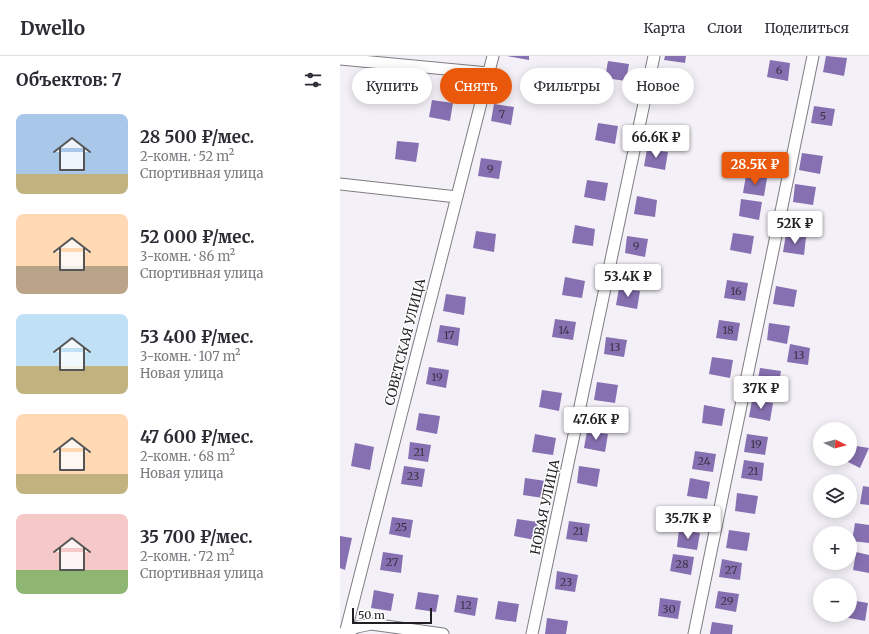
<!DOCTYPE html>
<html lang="ru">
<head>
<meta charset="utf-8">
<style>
  :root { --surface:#fff; --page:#f7f7f7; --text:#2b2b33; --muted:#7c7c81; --line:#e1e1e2; --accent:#ea580c }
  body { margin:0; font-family:Merriweather,serif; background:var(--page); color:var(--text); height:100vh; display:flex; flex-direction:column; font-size:15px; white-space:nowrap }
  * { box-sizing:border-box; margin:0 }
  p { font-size:13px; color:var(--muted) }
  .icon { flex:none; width:22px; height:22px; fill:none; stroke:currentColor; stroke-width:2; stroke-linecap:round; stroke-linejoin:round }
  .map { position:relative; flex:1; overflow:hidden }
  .side { display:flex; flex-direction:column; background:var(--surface); width:340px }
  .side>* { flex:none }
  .top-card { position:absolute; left:12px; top:12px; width:380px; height:36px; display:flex; gap:8px }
  .needle { width:26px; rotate:96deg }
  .controls { position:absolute; left:473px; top:366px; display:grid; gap:8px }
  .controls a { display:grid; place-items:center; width:44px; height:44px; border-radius:50%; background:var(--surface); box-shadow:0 2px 10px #0003; font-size:20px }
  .scale { position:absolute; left:12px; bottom:10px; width:80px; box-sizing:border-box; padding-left:4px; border:2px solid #201f21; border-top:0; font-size:11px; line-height:14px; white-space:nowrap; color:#201f21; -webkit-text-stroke:3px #fff; paint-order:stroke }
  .price { position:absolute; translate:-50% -34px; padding:0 9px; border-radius:4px; background:#fff; color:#222; font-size:13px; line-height:26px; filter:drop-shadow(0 1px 2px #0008) }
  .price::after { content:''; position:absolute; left:50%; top:24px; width:12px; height:9px; margin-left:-6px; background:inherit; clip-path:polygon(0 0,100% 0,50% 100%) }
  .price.on { background:var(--accent); color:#fff }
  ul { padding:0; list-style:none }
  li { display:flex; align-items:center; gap:12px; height:100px; padding:0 16px }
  li span { display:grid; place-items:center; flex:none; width:112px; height:80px; border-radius:8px; color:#555 }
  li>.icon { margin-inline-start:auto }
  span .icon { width:48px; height:48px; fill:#fffc; stroke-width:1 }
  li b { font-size:17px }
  h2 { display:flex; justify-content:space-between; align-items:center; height:48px; padding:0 16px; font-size:17px }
  .chip { padding:0 14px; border-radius:18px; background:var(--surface); box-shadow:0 2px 10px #0003; font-size:14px; line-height:36px }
  .chip.on { background:var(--accent); color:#fff }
  header { display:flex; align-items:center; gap:24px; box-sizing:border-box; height:56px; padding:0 20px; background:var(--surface); border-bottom:1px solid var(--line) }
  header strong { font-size:19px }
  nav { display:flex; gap:22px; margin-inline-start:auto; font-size:14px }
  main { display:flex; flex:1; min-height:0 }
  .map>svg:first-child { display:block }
  .building { fill:#8770b1 }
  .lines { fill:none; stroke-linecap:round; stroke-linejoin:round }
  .street-casing { stroke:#7e7c82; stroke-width:13 }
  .street { stroke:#fff; stroke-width:11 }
  .labels { text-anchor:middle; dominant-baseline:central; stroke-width:3; stroke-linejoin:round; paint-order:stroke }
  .number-label { font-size:11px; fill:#3a3345 }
  .street-label { font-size:13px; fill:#201f21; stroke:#fff }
</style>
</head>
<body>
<header>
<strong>Dwello</strong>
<nav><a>Карта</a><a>Слои</a><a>Поделиться</a></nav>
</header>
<main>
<section class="side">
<h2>Объектов: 7<svg class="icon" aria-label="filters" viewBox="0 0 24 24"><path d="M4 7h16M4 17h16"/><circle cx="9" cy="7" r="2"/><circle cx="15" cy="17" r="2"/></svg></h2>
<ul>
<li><span style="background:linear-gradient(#a9c7e8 75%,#c2b280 0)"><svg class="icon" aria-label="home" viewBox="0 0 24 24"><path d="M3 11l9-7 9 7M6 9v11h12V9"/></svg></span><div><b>28 500 ₽/мес.</b><p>2-комн. · 52 m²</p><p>Спортивная улица</p></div></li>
<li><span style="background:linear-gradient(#ffd9b3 65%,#b9a48a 0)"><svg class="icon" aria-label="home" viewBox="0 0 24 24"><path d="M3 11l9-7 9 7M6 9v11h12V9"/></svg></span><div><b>52 000 ₽/мес.</b><p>3-комн. · 86 m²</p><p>Спортивная улица</p></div></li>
<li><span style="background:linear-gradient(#bfe0f5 65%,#c2b280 0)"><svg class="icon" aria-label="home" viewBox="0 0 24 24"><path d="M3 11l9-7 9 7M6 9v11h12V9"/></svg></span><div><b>53 400 ₽/мес.</b><p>3-комн. · 107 m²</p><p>Новая улица</p></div></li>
<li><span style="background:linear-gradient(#ffd9b3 75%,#c2b280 0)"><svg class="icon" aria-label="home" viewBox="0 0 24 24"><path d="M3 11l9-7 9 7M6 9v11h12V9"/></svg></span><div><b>47 600 ₽/мес.</b><p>2-комн. · 68 m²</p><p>Новая улица</p></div></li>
<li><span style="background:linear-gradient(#f6c9c9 70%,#8fb573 0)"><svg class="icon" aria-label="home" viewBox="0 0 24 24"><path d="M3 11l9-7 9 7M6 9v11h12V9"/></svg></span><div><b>35 700 ₽/мес.</b><p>2-комн. · 72 m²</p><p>Спортивная улица</p></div></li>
</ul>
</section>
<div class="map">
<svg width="529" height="578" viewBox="0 0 529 578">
  <rect width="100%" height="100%" fill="#f3f1f7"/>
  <!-- building -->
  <path class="building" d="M167,0H189V4Z
    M325,0H346L345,7L324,4Z
    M486,0L507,2L504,20L483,16Z
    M430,4L450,7L448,25L427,21Z
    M268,5L289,8L286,25L265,22Z
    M317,25L337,29L335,46L314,43Z
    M92,44L113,47L110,65L89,61Z
    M154,48L174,51L171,69L151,65Z
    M474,50L495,53L492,70L471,67Z
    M258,67L278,70L275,88L255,84Z
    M57,85L79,87L76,106L55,103Z
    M307,93L328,96L325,114L304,110Z
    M462,97L483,100L480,118L459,114Z
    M410,98L431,102L428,119L407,116Z
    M141,102L162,105L159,123L138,120Z
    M406,119L427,122L424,140L403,137Z
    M247,124L268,127L265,145L244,141Z
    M455,128L476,131L473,149L453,146Z
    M297,140L317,144L315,161L294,158Z
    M401,143L422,146L419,164L399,160Z
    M235,169L255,173L253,190L232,187Z
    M136,175L156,178L154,196L133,192Z
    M393,177L414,180L411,198L390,194Z
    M446,178L466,181L464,199L443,196Z
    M287,180L308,183L305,201L285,197Z
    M225,221L245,225L242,242L222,239Z
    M387,224L408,227L405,245L384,242Z
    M436,230L457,234L454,251L433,248Z
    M279,232L300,235L297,253L276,249Z
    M106,238L126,241L124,259L103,255Z
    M215,263L236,266L233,284L212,281Z
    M379,264L400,267L397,285L376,282Z
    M429,267L450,270L447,288L427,284Z
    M100,269L120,272L118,290L97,286Z
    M266,281L287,284L284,301L264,298Z
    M450,288L470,292L468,309L447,306Z
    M372,301L393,304L390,322L369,318Z
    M89,311L109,314L106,332L86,328Z
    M420,312L441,315L438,333L417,329Z
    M257,326L278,329L275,347L254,344Z
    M202,334L222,337L219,355L199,351Z
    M412,344L433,347L430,365L409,361Z
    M364,349L385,353L382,370L362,367Z
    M79,357L100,360L97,378L76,374Z
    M247,375L268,378L265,396L244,392Z
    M195,378L216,382L213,399L192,396Z
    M407,378L428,381L425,399L404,396Z
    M70,386L91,389L88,406L68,403Z
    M15,387L34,391L30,414L11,410Z
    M510,389L529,392L520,412L504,404V403H510Z
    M355,395L376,398L373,416L352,413Z
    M404,404L424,407L422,425L401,422Z
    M64,410L85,413L82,431L61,428Z
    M239,410L260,413L257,431L237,427Z
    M185,422L206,425L203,442L183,439Z
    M350,422L370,426L367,443L347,440Z
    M523,430L529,431V449L520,448Z
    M397,437L418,440L415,458L395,455Z
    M344,450L365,454L362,471L341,468Z
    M52,461L73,464L70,482L49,478Z
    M177,463L198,466L195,484L174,480Z
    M229,465L250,468L247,486L226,483Z
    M515,467L529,469V487L512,485Z
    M339,473L360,477L357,494L337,491Z
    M389,474L410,477L407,495L386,492Z
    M0,480L12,482L5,514L0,512Z
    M43,496L63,499L61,517L40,514Z
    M516,496L529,499V517L513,514Z
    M333,498L354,501L351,519L330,515Z
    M382,503L402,507L400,524L379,521Z
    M217,515L238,519L235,536L215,533Z
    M34,534L54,538L51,555L31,552Z
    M378,535L399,538L396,556L375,552Z
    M78,536L99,539L96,556L75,553Z
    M117,539L138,542L135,560L114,556Z
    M320,542L341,545L338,563L318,560Z
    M510,544L528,547L525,565L504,561L505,559H510Z
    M158,545L179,548L176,566L155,563Z
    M207,562L228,565L226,578H205Z
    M372,566L393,569L392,578H370Z"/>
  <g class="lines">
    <!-- street casing -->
    <g class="street-casing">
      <path id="street" d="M0,3L148,17
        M0,128L117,141
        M1,578L17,571L31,568L103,578
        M5,578L153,0
        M192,578L314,0
        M354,578L473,0"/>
    </g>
    <!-- street -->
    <use href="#street" class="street"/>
  </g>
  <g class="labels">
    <!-- number labels -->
    <g class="number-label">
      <text x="439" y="14">6</text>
      <text x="162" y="58">7</text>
      <text x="483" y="60">5</text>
      <text x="150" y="113">9</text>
      <text x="296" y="190">9</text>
      <text x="396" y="235">16</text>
      <text x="224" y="274">14</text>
      <text x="388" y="274">18</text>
      <text x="109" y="279">17</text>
      <text x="275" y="291">13</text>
      <text x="459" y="299">13</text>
      <text x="97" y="321">19</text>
      <text x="416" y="388">19</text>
      <text x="79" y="396">21</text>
      <text x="364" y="405">24</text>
      <text x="413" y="415">21</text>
      <text x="73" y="420">23</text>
      <text x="61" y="471">25</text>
      <text x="238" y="475">21</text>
      <text x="52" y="506">27</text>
      <text x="342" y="508">28</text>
      <text x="391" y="514">27</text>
      <text x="226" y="526">23</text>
      <text x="387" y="545">29</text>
      <text x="126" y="549">12</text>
      <text x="329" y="553">30</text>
    </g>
    <!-- street labels -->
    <g class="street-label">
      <text transform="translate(65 286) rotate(-76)">СОВЕТСКАЯ УЛИЦА</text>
      <text transform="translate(205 451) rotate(-78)">НОВАЯ УЛИЦА</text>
    </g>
  </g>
</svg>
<div class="controls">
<a><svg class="needle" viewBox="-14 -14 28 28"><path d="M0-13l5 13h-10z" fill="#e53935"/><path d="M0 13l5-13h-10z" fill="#7c7c81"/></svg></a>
<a><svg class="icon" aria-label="layers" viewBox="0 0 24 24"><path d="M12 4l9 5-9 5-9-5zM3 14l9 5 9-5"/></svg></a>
<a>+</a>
<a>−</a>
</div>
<div class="scale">50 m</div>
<b class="price" style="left:316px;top:103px">66.6K ₽</b>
<b class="price on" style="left:415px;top:130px">28.5K ₽</b>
<b class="price" style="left:455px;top:189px">52K ₽</b>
<b class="price" style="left:288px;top:242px">53.4K ₽</b>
<b class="price" style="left:421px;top:354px">37K ₽</b>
<b class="price" style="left:256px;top:385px">47.6K ₽</b>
<b class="price" style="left:348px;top:484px">35.7K ₽</b>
<div class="top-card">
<a class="chip">Купить</a>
<a class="chip on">Снять</a>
<a class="chip">Фильтры</a>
<a class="chip">Новое</a>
</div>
</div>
</main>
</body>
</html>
